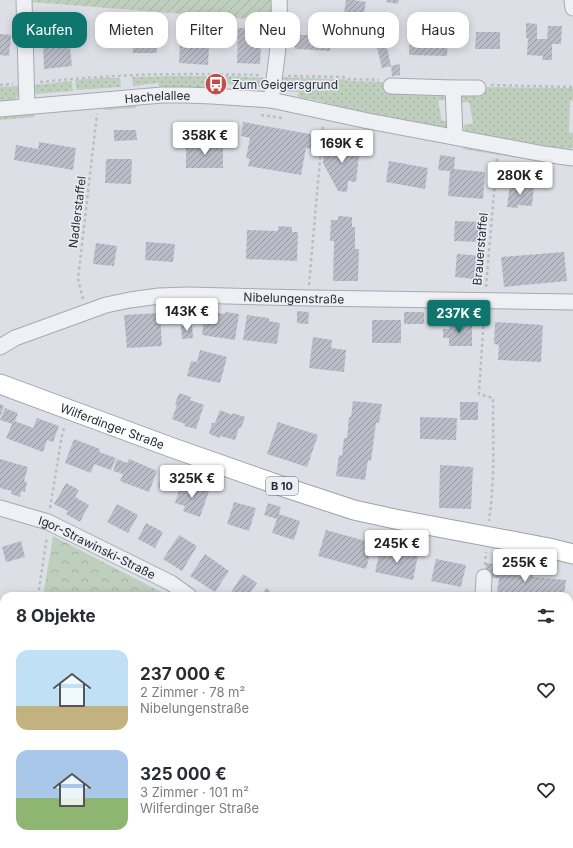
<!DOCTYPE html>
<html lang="de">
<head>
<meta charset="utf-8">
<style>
  :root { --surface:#fff; --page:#f2f2f3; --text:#2b2b33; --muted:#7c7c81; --accent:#0f766e }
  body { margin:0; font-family:Inter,sans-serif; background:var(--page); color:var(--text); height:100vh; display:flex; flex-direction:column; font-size:15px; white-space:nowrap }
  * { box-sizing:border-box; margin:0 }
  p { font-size:13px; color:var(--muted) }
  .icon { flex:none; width:22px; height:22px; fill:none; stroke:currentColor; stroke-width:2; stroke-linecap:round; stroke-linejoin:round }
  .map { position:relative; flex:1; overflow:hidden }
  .sheet { position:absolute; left:0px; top:592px; width:573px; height:256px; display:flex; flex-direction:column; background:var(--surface); border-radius:12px 12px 0 0; box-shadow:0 2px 10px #0003 }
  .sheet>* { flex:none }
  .top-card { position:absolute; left:12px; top:12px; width:549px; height:36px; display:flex; gap:8px }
  .price { position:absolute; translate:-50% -34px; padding:0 9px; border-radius:4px; background:#fff; color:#222; font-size:13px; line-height:26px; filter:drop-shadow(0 1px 2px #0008) }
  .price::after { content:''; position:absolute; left:50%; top:24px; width:12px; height:9px; margin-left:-6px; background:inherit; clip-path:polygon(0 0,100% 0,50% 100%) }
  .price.current { background:var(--accent); color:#fff }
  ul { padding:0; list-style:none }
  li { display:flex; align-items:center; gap:12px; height:100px; padding:0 16px }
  li span { display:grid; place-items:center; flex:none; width:112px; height:80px; border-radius:12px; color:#555 }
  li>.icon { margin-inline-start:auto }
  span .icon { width:48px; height:48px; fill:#fffc; stroke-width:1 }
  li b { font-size:17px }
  h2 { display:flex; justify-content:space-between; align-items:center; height:48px; padding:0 16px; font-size:17px }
  .chip { padding:0 14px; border-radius:12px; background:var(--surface); box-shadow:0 2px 10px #0003; font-size:14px; line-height:36px }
  .chip.current { background:var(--accent); color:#fff }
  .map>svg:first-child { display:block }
  .built { fill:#cfd1da }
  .grass { fill:url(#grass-dots) }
  .forest { fill:url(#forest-crowns) }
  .garden { fill:url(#garden-furrows) }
  .building { fill:url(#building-hatch) }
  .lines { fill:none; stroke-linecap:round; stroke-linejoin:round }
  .minor-casing { stroke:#a6a9b3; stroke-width:17 }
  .major-casing { stroke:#9da1b0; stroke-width:21 }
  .path { stroke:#bbbdc4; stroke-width:2.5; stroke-dasharray:3 3; stroke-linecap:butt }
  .minor { stroke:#eff0f4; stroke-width:15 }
  .major { stroke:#fff; stroke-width:19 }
  .labels { text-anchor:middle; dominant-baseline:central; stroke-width:3; stroke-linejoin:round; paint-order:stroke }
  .shield { fill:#eceef3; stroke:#626672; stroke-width:1 }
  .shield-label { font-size:11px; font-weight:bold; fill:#272b3b }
  .poi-label { font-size:12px; fill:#272b3b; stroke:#eceef3; text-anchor:start }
  .street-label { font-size:12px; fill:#272b3b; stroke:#eceef3 }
</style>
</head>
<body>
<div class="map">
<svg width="573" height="848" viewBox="0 0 573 848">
  <defs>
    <pattern id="grass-dots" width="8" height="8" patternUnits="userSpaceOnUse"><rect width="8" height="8" fill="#bfcfbe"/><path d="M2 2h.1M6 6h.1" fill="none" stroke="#a4b2a4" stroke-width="1.8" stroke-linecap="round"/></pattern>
    <pattern id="forest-crowns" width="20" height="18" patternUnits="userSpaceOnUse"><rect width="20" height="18" fill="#bfcfbe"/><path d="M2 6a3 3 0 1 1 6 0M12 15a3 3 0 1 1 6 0" fill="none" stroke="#a4b2a4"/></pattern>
    <pattern id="garden-furrows" width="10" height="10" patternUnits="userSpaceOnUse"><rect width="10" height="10" fill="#bfcfbe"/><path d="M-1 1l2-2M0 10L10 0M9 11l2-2" fill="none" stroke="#a4b2a4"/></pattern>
    <pattern id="building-hatch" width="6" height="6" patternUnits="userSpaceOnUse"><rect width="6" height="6" fill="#babdc8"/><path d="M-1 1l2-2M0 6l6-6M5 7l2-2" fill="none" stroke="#979aa4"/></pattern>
  </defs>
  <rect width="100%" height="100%" fill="#dddfe6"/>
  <!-- built -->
  <path class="built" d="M246,844H407L406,848H246Z"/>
  <!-- grass -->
  <path class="grass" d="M176,76H207L208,77V85L206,87L160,88L158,83L133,86L132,77Z
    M226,76L268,78L267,85L265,87L225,84L224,83V77Z
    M281,77L296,78L295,88L294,92L280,90L279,87Z
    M103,78H120L121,87L76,90L75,80Z
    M300,78L343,79L352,81L383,82C383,87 383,91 388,92L445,95L448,99L438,101L442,121L452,120L450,129L348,110L320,101L298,97Z
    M72,81L73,91L34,94L33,85Z
    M18,86L20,87C19,102 13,101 0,102V87Z
    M483,87L573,88V101H570L569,132L573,133V148L565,150L468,133L464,129L463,125L473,123L469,102L459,103L460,95Z
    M135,105L136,108L103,110L105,108Z
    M34,114V117L0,120V116Z
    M463,146L517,156V158L463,149Z"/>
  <!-- forest -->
  <path class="forest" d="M53,536L169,596H43Z
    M0,612L4,614V661L0,659Z"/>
  <!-- garden -->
  <path class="garden" d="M17,0H273L275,21L17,1Z"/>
  <!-- building -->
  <path class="building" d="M346,0H354L366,2L363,18L344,14Z
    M387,0H399L398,4L386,2Z
    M411,16L449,18L447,56L409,55Z
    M526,23L537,24V39H547L548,26H562L561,44H552V60H542L543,56L527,55L528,38H526Z
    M146,24H157V53H133L132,31H146Z
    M238,28L262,29L260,64L237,63Z
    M308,30L331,31L330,51L295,49V35H308Z
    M364,30L389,31L388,48H387L391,66L382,68L377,48L364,47Z
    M476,32H500V49H475Z
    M0,34L11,35L9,56L0,55Z
    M69,38L72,66L44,69L43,46L56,45V39Z
    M180,44L209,45L208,65L179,63Z
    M400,64V75L392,76L391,66Z
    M243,122L315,135L312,149L306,148L301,175L248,166L250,159L246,158L250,138L241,136Z
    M114,130H136L137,140L114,141Z
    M39,142L76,148L73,170L14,160L16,145L38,149Z
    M223,143V168H186V144Z
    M325,143L360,146L356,182L348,181L347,192L338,191L323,163Z
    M440,155L455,157L454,169L485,172L483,199L448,196L450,171L438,170Z
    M106,159H132L131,184L105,183Z
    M389,161L428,168L425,189L386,182Z
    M510,184L534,187L532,206L518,205V208L507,207Z
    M338,216L352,217V227H355V249H359L358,281H333L334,241H330L331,220H338Z
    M455,221L482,222L481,242L454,241Z
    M278,226L292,227V232H298L297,261L246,259L247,230L278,231Z
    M146,242L175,244L173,262L145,260Z
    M96,243L117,246L114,266L93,264Z
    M564,252L567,281L504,287L501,257Z
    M457,254L484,256L482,280L455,277Z
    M205,311L225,314V312L239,314L235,340L202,335Z
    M297,311L309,312L308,324L297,323Z
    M404,312H424V324H404Z
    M160,313L162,346L127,348L124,315Z
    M247,315L269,318V321L280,323L277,344L243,340Z
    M372,320H401V343H372Z
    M495,322L543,325L541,362L498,360L499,345L494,344Z
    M449,323H472V346H449V338H443V329H449Z
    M192,325L193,338L182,339L181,326Z
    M313,337L332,340L331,348L346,350L344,372L309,368Z
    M200,350L227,357L220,383L187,376L191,361L197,362Z
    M179,393L191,397L190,400L204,405L196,429L184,426L185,424L172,419L177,405L175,404Z
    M353,401L382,404L379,423H376L371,461L368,460L365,480L336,476L339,455L342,456L344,438H347L349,417H351Z
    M460,402H478V420H460Z
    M0,404L4,406L0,417Z
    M5,408L18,413L15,421L33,428L37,418L59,426L53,442L47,440L43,452L6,438L12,424L0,420Z
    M220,410L232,415L233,413L245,417L241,428H239L235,440L220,436V438L209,434L212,423H215Z
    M420,417L457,418L456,440L420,439Z
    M278,422L318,435L307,467L267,454Z
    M74,439L100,449L99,452L116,458L111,470L94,464L91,473L65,463Z
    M0,459L28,467L24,481L27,482L25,492L21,491L20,497L11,494L12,491L0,488Z
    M117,459L127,463L129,459L157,471L149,492L120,481L123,474L113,471Z
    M440,465L473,467L471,509L439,508Z
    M162,475L176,480L172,491L158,487Z
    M182,482L209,491L200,517L183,511L185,506L175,503Z
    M66,483L79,490L75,497L89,505L80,522L66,514L68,511L54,504Z
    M234,502L256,508L249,531L227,524Z
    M268,503L281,507L279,514L300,521L294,540L272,533L277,519L264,515Z
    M117,504L138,515L128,533L107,522Z
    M146,523L163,532L155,548L138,539Z
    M326,530L373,543L366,569L318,556Z
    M179,535L197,546L182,571L163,559Z
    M21,541L25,557L6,562L2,547Z
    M381,547L418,555L413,580L375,572Z
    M205,554L229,571L215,592L190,576Z
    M436,559L466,565L461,587L431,581Z
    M486,563L500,565V569L512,570V573L533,575V577L566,580L564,596H531L497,592L499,578L485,577Z
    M243,574L257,583L248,596H234L230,594Z
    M266,588L277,596H261Z
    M0,725H1L4,733V754L0,755Z
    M0,766H4V786L0,787Z
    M569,796H573V819H569Z
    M0,797H4V820H0Z
    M155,844H201V848H155Z
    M256,844H315L316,848H257Z
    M524,844H528L529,848H510Z"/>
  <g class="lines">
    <!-- minor casing -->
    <g class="minor-casing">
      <g id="minor">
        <path d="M24,0L27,106"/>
        <path d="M572,0L573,8"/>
        <path d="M391,86L453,88H478"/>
        <path d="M453,88L455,137"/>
        <path d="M271,100C276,67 281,33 279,0"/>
        <path id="s1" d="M0,109L162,95H186L212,96L271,100L368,121L544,154L573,158"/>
        <path id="s2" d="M0,347L15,338L106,305L130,300L159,296L188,295L308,298L573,302"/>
        <path id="s3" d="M0,508L48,522L171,583L189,596"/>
        <path d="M483,596L484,577"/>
        <path d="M569,770L573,769"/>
        <path d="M0,838H4"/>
        <path d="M56,844L57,848"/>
        <path d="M223,844L224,848"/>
        <path d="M420,848V844"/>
      </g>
    </g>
    <!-- major casing -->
    <g class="major-casing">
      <g id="major">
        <path id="s4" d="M0,384L173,448L287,488L354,510L395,519L549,548L573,554"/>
      </g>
    </g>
    <!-- path -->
    <path class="path" d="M288,76L343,77L348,79L379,80
      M40,82C61,80 81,78 101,77C155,73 208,74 261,75
      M0,85L13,84
      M491,85L573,87
      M296,92L298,77
      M261,115L282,118
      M309,285L323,126
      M486,287L497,158
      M83,299L78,279L97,114
      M484,314L479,394L493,398C493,439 495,480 489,521
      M50,508L62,435L65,425
      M485,565L486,552
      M38,596L47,537"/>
    <!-- minor -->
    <use href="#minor" class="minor"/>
    <!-- major -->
    <use href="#major" class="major"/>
  </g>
  <!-- icons -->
  <defs>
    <g id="bus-disc" transform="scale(1.15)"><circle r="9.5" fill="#c34e49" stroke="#eceef3"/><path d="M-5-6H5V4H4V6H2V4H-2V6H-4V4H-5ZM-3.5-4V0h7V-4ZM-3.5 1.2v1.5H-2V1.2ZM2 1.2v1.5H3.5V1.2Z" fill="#fff"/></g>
  </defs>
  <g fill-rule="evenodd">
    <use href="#bus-disc" x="216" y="84"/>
  </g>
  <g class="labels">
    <!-- shield labels -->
    <rect class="shield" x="266" y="477" width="32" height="18" rx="3"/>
    <g class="shield-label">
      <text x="282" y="486">B 10</text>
    </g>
    <!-- poi labels -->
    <g class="poi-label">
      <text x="232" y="84">Zum Geigersgrund</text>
    </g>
    <!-- street labels -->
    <g class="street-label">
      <text stroke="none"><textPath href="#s1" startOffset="158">Hachelallee</textPath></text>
      <text transform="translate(77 212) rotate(-83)">Nadlerstaffel</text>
      <text transform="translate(480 249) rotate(-85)">Brauerstaffel</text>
      <text stroke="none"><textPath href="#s2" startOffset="303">Nibelungenstraße</textPath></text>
      <text stroke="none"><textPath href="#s4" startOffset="120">Wilferdinger Straße</textPath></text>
      <text stroke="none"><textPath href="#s3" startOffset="105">Igor-Strawinski-Straße</textPath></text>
    </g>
  </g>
</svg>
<b class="price" style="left:205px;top:156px">358K €</b>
<b class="price" style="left:342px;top:164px">169K €</b>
<b class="price" style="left:520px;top:196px">280K €</b>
<b class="price" style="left:187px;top:332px">143K €</b>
<b class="price current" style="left:459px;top:334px">237K €</b>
<b class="price" style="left:192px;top:499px">325K €</b>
<b class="price" style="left:397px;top:564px">245K €</b>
<b class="price" style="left:525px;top:583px">255K €</b>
<div class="top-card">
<a class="chip current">Kaufen</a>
<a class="chip">Mieten</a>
<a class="chip">Filter</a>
<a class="chip">Neu</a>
<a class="chip">Wohnung</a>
<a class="chip">Haus</a>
</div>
<section class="sheet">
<h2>8 Objekte<svg class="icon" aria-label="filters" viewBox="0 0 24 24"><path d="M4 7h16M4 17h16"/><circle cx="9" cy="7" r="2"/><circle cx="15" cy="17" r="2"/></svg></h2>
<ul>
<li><span style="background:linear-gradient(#bfe0f5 70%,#c2b280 0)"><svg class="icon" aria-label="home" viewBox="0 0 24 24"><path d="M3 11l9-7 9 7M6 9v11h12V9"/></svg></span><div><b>237 000 €</b><p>2 Zimmer · 78 m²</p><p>Nibelungenstraße</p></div><svg class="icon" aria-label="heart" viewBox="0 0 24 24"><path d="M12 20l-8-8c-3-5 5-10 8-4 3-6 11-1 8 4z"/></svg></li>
<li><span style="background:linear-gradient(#a9c7e8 60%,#8fb573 0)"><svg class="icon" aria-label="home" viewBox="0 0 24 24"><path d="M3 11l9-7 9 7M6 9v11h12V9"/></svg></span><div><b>325 000 €</b><p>3 Zimmer · 101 m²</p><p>Wilferdinger Straße</p></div><svg class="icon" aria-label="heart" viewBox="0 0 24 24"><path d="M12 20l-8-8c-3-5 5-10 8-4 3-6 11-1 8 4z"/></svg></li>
</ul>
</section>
</div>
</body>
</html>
